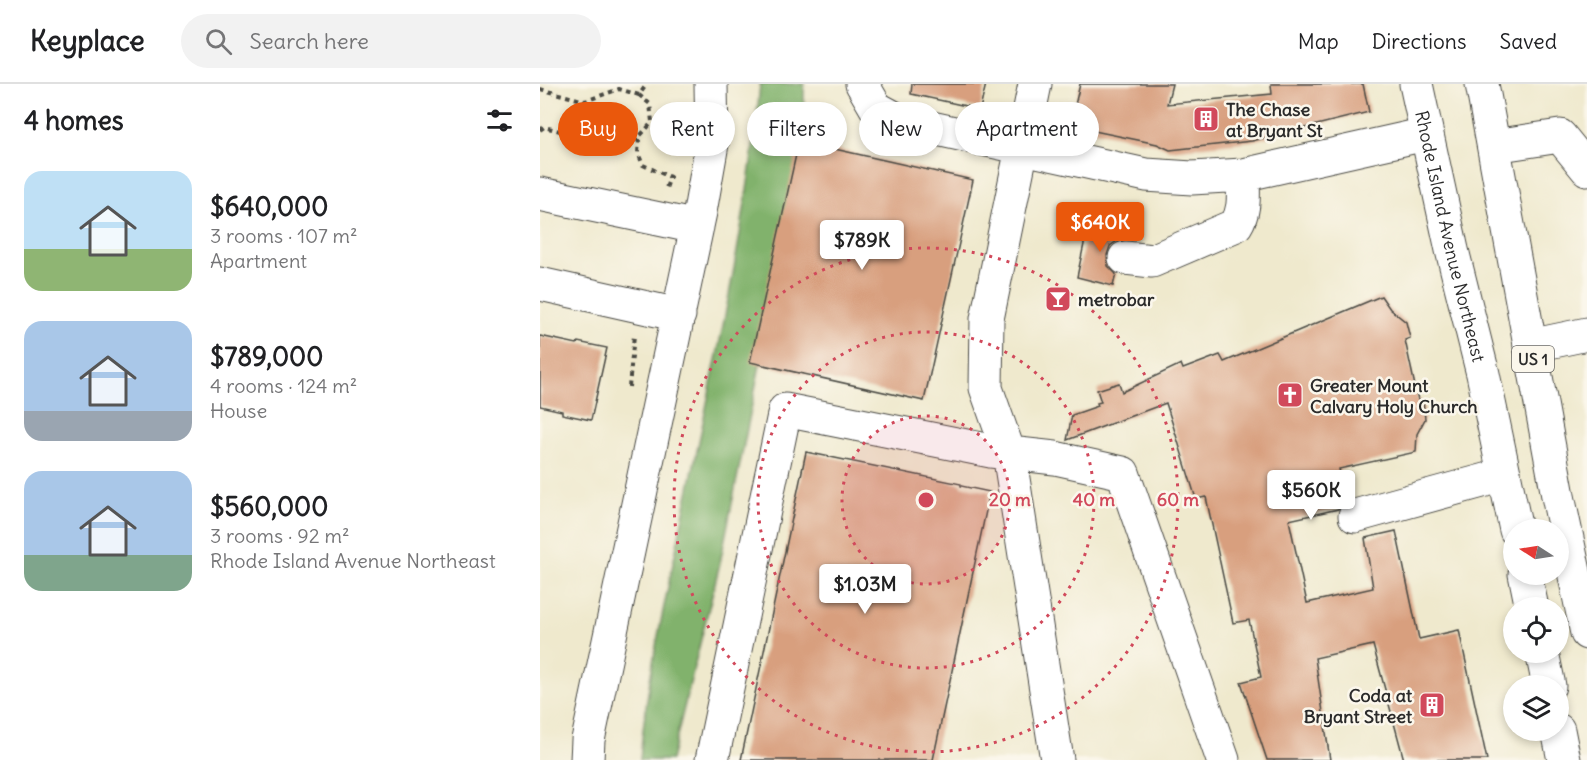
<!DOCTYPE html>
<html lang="en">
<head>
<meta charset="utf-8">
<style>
  :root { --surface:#fff; --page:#f2f2f2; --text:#202124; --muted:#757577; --line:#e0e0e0; --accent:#ea580c }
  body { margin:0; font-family:Delius,sans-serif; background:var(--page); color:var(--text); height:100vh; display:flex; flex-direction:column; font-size:22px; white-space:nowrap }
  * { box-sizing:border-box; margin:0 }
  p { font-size:20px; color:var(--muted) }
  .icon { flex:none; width:33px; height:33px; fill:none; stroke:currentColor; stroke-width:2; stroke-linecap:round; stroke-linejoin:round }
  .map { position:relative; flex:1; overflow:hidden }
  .details { display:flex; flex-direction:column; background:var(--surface); width:540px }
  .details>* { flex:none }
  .guide { position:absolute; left:18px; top:18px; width:570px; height:54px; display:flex; gap:12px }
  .needle { width:39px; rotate:282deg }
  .tools { position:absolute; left:963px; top:435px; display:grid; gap:12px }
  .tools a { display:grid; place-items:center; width:66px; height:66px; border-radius:50%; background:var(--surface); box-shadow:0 3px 9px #0003; font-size:30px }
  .price { position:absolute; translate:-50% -51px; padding:0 14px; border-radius:6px; background:#fff; color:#222; font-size:20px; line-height:39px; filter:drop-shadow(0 2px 3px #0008) }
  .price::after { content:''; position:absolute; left:50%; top:36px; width:18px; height:14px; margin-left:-9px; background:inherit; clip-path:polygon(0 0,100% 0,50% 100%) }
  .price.selected { background:var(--accent); color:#fff }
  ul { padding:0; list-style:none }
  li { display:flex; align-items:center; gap:18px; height:150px; padding:0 24px }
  li span { display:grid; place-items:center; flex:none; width:168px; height:120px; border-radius:18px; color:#555 }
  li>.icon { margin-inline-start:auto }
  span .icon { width:72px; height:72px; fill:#fffc; stroke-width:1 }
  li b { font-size:26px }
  h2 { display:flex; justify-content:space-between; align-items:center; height:72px; padding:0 24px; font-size:26px }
  .chip { padding:0 21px; border-radius:27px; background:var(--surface); box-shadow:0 3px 9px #0003; font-size:21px; line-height:54px }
  .chip.selected { background:var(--accent); color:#fff }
  header { display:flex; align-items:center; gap:36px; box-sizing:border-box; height:84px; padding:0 30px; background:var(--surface); border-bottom:2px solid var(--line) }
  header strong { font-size:28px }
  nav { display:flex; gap:33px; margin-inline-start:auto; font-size:21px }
  .search { width:420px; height:54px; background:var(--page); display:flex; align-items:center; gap:15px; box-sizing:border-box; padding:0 21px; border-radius:33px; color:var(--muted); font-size:22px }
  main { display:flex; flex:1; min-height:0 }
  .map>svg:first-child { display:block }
  .forest { fill:#81b26c; stroke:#566e4c; stroke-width:1.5 }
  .building { fill:#d89f7e }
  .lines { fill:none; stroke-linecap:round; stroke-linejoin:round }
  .minor-casing { stroke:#484843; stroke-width:35 }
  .major-casing { stroke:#484843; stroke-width:35 }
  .path { stroke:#484843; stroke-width:4; stroke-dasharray:4.5 4.5; stroke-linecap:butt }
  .minor { stroke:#fff; stroke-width:33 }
  .major { stroke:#fff; stroke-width:33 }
  .ring { fill:none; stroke:#d1495b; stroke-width:3; stroke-dasharray:3 6 }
  .labels { text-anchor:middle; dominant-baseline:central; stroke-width:5; stroke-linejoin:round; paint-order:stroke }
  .shield { fill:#fbf7ec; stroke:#696865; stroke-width:1.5 }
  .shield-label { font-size:16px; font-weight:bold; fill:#2b2b2b }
  .poi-label { font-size:18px; font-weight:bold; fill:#2b2b2b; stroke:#fbf7ec; text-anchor:start }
  .street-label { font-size:18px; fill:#2b2b2b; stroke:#fbf7ec }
  .centre { fill:#d1495b; stroke:#fbf7ec; stroke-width:3 }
  .ring-label { font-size:18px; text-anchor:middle; font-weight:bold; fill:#d1495b; stroke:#fbf7ec; stroke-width:5; stroke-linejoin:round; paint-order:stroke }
</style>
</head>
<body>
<header>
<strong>Keyplace</strong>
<div class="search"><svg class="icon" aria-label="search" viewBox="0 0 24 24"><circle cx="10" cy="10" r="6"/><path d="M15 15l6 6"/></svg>Search here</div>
<nav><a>Map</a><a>Directions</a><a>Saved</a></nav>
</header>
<main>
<section class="details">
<h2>4 homes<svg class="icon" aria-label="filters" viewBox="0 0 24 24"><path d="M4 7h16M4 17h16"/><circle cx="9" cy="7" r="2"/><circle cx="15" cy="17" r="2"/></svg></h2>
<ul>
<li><span style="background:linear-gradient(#bfe0f5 65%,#8fb573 0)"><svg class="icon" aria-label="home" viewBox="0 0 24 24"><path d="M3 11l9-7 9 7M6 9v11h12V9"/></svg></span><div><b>$640,000</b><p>3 rooms · 107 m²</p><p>Apartment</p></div></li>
<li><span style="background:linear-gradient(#a9c7e8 75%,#9aa5b1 0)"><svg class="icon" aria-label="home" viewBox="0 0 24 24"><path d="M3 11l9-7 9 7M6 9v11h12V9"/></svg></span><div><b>$789,000</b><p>4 rooms · 124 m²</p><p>House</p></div></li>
<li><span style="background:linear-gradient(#a9c7e8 70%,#7fa58c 0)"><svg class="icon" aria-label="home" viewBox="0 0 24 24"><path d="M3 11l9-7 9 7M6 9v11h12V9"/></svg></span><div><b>$560,000</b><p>3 rooms · 92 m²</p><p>Rhode Island Avenue Northeast</p></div></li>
</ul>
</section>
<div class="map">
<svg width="1047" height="676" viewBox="0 0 1047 676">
  <rect width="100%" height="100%" fill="#fbf7ec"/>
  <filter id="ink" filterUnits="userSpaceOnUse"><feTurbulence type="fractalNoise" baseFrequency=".0167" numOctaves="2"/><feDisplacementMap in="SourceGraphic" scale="12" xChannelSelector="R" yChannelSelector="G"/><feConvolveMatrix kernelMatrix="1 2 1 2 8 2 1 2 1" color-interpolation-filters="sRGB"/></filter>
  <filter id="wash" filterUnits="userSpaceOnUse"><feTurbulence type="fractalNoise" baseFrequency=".008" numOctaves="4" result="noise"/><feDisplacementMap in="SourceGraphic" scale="24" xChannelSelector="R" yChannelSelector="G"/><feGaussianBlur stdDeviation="1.35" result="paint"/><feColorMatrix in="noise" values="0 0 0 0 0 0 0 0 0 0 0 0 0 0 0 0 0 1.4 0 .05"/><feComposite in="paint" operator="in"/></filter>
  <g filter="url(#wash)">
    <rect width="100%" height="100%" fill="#efe9cd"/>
    <!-- forest -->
    <path class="forest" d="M220,0H264V28L225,256L180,479L133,668L131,676H100C106,600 123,526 139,452C170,302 206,153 220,0Z"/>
    <g id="blocks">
      <!-- building -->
      <path class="building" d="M372,0H446L440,25L371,10Z
        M540,0H632L627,20L732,10L731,0H823L829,28L712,57L630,66L617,60L530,42Z
        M259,57L433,96L384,317L210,278Z
        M560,136L586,142L583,156L577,157L570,162L567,171L568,182L576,190L573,202L537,193L547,146L559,142Z
        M841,212L850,225L866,238L870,254L865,256L878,316L883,317L885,335L877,350L876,368L799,385L806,416L798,425L749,436L767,519L833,504L825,454L856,447L879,555L919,546L947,676H864L833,561L775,574L790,676H727L701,598L721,593L709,536L693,539L666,413L656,415L626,319L527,356L532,331L558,322L557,319L561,318L557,306L579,299L582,308L641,280L643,285L680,271L684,278Z
        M0,252L37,260L38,258L67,264L51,336L22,330V327L0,322Z
        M266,368L421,400V402L450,408L393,676H201Z"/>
    </g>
  </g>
  <g filter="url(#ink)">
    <use href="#blocks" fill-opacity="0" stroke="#484843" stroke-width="1.5"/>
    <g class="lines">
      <!-- minor casing -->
      <g class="minor-casing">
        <path id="minor" d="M322,0L336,24L360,37L606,91L652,94L703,91L886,50
          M495,0L447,235L446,304L469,369L517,676
          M954,62L1020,52L1047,85
          M0,110L157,143
          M585,174L612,177L696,141C706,125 703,109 703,91
          M0,200L139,231
          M990,262L1047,250
          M815,432L964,391
          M47,676L48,656L160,128L172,60L171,0
          M172,676L245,326L451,367L515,374L583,389L683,676"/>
      </g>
      <!-- major casing -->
      <g class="major-casing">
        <g id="major">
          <path id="s1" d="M876,0L912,166L943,290L976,446"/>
          <path d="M942,0L1018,412L1047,549"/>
          <path d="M985,490L992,524"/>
          <path d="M1002,568L1009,602"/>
          <path d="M1018,646L1024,676"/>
        </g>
      </g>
      <!-- path -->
      <path class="path" d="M0,5L45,17L79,5L99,11L107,0
        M0,46L4,43L36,51L34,35L45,17
        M36,51C68,74 89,68 112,38L110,20L99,11
        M99,55L98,69L103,81L130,93L125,107
        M89,303L94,251"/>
      <!-- minor -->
      <use href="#minor" class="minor"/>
      <!-- major -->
      <use href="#major" class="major"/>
    </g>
  </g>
  <!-- distance rings -->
  <circle cx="386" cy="416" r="84" fill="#d1495b" fill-opacity=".12"/>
  <g class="ring">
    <circle cx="386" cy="416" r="84"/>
    <circle cx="386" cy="416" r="168"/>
    <circle cx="386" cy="416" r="252"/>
  </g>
  <!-- icons -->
  <defs>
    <g id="building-square" transform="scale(1.35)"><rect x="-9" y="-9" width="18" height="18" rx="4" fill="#d1495b" stroke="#fbf7ec"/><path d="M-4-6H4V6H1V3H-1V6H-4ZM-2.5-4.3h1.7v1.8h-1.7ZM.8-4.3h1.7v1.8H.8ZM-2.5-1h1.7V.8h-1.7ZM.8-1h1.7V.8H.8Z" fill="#fff"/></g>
    <g id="bar-square" transform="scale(1.35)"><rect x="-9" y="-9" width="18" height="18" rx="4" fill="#d1495b" stroke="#fbf7ec"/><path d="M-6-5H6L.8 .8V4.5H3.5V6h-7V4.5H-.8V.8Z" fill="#fff"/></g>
    <g id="church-square" transform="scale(1.35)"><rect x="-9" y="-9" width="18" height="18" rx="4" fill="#d1495b" stroke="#fbf7ec"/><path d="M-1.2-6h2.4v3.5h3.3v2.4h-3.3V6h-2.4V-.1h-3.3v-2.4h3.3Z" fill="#fff"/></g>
  </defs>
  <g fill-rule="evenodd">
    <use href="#building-square" x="666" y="35"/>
    <use href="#bar-square" x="518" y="215"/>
    <use href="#church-square" x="750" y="311"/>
    <use href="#building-square" x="892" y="621"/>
  </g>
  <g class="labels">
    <!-- shield labels -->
    <rect class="shield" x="972" y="262" width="42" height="26" rx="4.5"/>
    <g class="shield-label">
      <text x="993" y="275">US 1</text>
    </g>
    <!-- poi labels -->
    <g class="poi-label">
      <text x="686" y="25">The Chase<tspan x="686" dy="21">at Bryant St</tspan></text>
      <text x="538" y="215">metrobar</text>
      <text x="770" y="301">Greater Mount<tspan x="770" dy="21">Calvary Holy Church</tspan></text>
      <text x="872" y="611" text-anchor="end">Coda at<tspan x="872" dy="21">Bryant Street</tspan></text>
    </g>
    <!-- street labels -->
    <g class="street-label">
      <text stroke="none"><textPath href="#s1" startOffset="156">Rhode Island Avenue Northeast</textPath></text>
    </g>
  </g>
  <circle cx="386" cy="416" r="9" class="centre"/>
  <g class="ring-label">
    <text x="470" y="422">20 m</text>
    <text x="554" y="422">40 m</text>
    <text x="638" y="422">60 m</text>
  </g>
</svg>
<div class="tools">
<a><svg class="needle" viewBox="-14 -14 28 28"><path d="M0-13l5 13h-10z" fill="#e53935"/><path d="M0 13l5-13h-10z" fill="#757577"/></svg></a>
<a><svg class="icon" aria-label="locate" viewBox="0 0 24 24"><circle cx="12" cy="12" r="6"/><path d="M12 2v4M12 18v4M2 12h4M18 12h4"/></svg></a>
<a><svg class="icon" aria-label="layers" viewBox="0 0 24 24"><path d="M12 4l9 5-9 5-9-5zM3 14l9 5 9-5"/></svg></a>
</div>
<b class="price selected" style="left:560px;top:169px">$640K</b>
<b class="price" style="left:322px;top:187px">$789K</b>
<b class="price" style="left:771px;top:437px">$560K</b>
<b class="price" style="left:325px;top:531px">$1.03M</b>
<div class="guide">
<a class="chip selected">Buy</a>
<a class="chip">Rent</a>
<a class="chip">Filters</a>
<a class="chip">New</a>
<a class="chip">Apartment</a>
</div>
</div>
</main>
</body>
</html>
